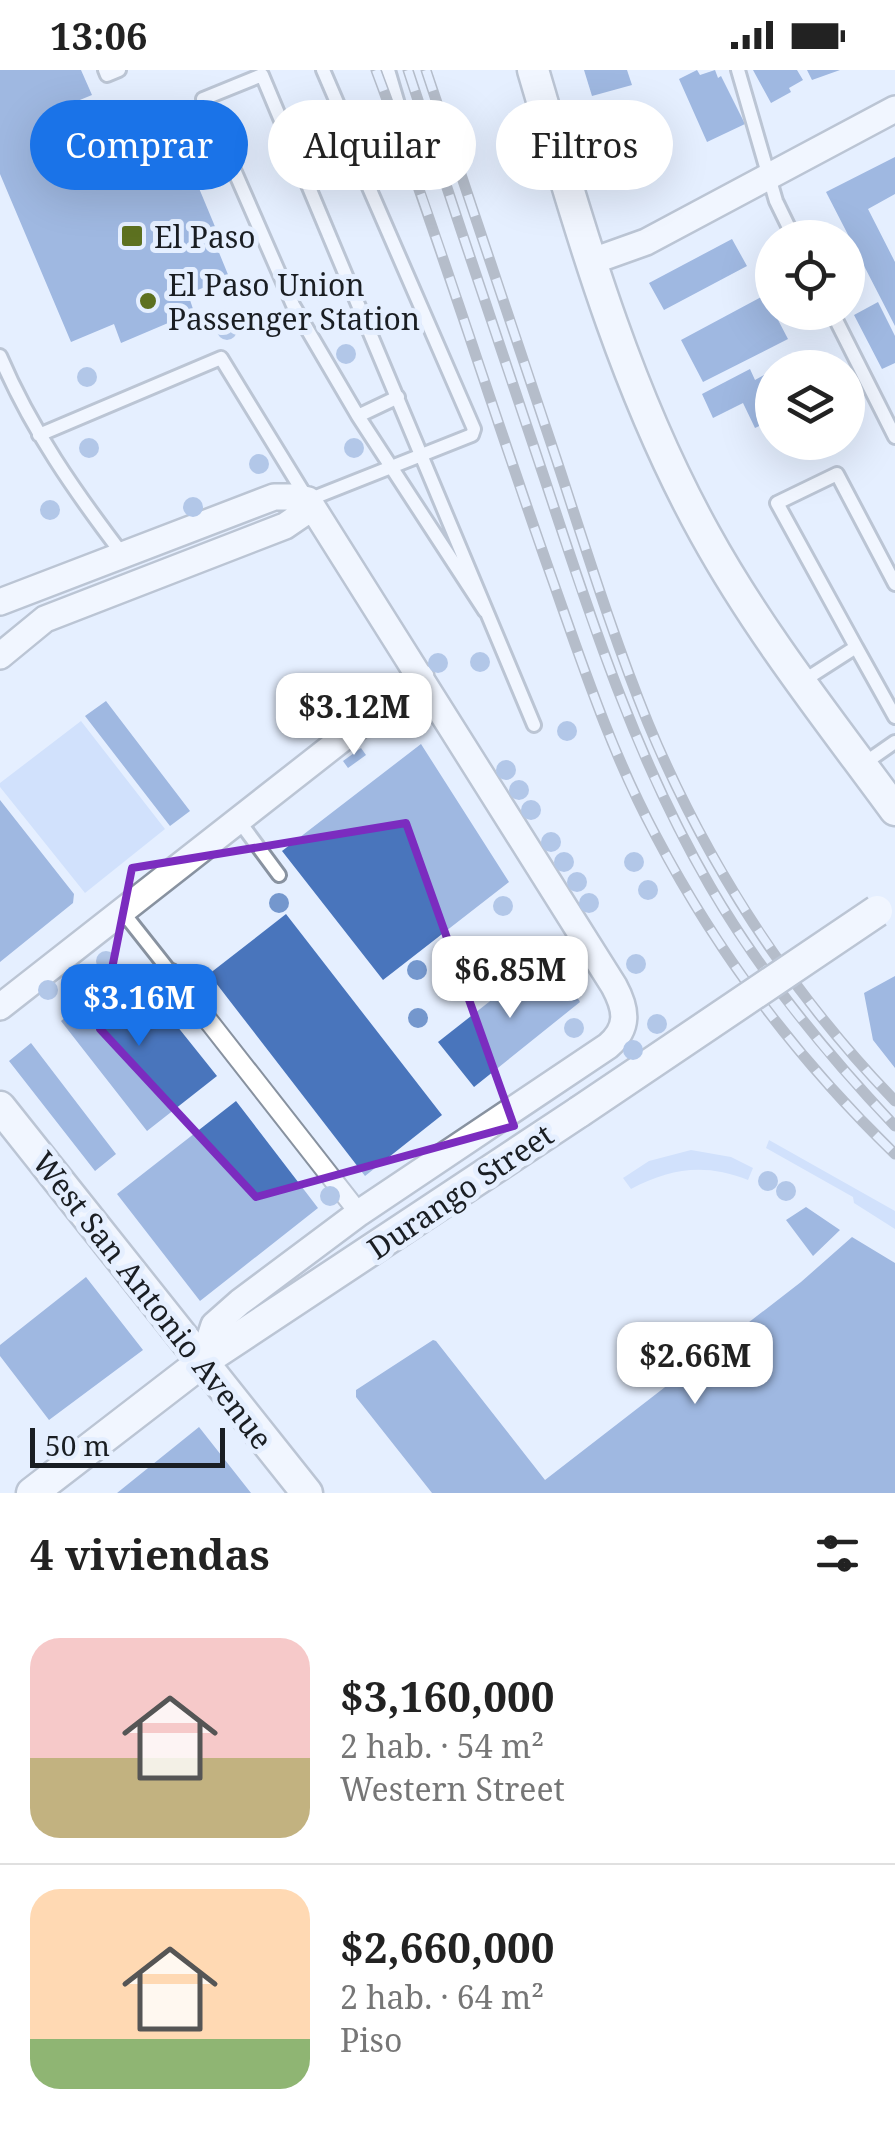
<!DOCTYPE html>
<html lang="es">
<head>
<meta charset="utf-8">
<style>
  :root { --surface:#fff; --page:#f2f2f2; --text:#222; --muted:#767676; --line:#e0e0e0; --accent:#1a73e8 }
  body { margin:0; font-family:"Noto Serif",serif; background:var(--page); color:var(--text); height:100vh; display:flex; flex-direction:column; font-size:38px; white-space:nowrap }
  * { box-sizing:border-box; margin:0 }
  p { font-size:32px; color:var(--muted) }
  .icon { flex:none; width:55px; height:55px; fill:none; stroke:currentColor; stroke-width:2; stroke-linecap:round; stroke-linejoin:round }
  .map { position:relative; height:1423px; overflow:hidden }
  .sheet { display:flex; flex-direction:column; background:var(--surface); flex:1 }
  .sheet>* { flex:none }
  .hud { position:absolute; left:30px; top:30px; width:835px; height:90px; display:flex; gap:20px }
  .controls { position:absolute; left:755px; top:150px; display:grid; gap:20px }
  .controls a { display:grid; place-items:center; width:110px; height:110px; border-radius:50%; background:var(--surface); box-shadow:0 10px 40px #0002; font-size:50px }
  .scale { position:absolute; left:30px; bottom:25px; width:195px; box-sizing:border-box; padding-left:10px; border:5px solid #1a1e23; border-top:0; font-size:28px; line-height:35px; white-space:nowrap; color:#1a1e23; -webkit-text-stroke:8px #e5efff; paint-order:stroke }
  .price { position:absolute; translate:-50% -85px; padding:0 22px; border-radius:20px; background:#fff; color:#222; font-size:32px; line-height:65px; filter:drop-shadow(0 2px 5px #0008) }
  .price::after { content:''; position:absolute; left:50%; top:60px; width:30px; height:22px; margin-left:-15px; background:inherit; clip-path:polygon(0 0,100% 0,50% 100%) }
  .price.selected { background:var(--accent); color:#fff }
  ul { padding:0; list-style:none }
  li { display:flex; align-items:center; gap:30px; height:250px; padding:0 30px }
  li+li { border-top:2px solid var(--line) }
  li span { display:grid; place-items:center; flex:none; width:280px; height:200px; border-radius:30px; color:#555 }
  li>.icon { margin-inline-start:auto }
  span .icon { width:120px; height:120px; fill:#fffc; stroke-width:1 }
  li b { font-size:42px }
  h2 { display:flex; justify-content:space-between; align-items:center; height:120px; padding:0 30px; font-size:42px }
  .tag { padding:0 35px; border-radius:45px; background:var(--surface); box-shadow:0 10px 40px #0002; font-size:35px; line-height:90px }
  .tag.selected { background:var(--accent); color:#fff }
  .status { display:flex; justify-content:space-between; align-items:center; height:70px; padding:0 50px; background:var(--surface); direction:ltr }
  .status svg { height:28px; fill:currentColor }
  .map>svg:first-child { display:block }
  .green { fill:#b8d1f8 }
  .building { fill:#4975bc }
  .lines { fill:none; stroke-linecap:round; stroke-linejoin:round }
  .service-casing { stroke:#8892a0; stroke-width:18 }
  .pedestrian-casing { stroke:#8892a0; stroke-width:22 }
  .minor-casing { stroke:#8892a0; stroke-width:30 }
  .tertiary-casing { stroke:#8892a0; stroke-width:35 }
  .service { stroke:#fff; stroke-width:12 }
  .pedestrian { stroke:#fff; stroke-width:18 }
  .minor { stroke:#fff; stroke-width:25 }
  .tertiary { stroke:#fff; stroke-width:30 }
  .rail-casing { stroke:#7a818b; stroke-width:11 }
  .rail { stroke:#e5efff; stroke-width:8; stroke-dasharray:22; stroke-linecap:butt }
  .tertiary-bridge-casing { stroke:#8892a0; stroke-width:35; stroke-linecap:butt }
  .tertiary-bridge { stroke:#fff; stroke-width:30 }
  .tree { fill:#7497cd }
  .marked { fill:none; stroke:#7b2cbf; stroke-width:8; stroke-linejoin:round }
  .poi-dot { fill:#5d7120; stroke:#e5efff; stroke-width:4 }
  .labels { text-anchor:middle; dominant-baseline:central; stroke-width:10; stroke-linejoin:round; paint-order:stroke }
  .poi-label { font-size:30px; fill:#1a1e23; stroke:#e5efff; text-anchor:start }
  .street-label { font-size:30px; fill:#1a1e23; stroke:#e5efff }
</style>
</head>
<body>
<div class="status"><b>13:06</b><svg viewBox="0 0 49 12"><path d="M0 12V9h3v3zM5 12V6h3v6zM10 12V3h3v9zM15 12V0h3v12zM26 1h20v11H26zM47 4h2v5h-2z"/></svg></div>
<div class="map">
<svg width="895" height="1423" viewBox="0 0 895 1423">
  <rect width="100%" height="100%" fill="#e5efff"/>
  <!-- green -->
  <path class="green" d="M81,651L165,759L85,823L0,717V713Z
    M769,1070L895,1141V1159L854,1133L853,1127L766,1078Z
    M691,1080L731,1087L753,1098L748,1110C705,1093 671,1098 631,1119L623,1108L649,1091Z"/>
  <!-- building -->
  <path class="building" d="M0,0H81L92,25L53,41L85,117L181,75L216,159L211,163L229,207L188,224L194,242L121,273L114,254L71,272L0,104Z
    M584,0H627L632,15L592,26Z
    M697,0L700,5L715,0L718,8L721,6L745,54L707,72L679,9Z
    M753,0H797L803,10L789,18L791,22L771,33Z
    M807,0H840L812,10Z
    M895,87V124L868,139L895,192V256L826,122Z
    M732,169L747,196L664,240L649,213Z
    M765,225L788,269L703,312L681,270Z
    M878,232L895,266V293L882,299L854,245Z
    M750,299L755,310L764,305L772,317V350L755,358L743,333L713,348L702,324Z
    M106,631L190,741L170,756L85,646Z
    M421,674L509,812L383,910L282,781Z
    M361,678L366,685L348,698L343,691Z
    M0,730L74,824L73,833L0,892Z
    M286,844L442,1045L365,1106L209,904Z
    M550,884L580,932L474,1017L438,972Z
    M129,896L217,1006L147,1061L61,951Z
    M895,906V998L873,970L864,923Z
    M31,973L116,1084L95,1101L9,991Z
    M236,1031L318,1138L200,1231L117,1124Z
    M806,1137L840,1160L813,1186L786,1150Z
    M852,1167L895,1193V1423H432L356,1327V1320L433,1270L436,1271L545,1410L801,1212Z
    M86,1207L143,1280L49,1350L0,1286V1275Z
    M199,1357L251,1423H117Z"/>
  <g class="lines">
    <!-- service casing -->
    <g class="service-casing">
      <path id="service" d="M105,0L107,5L119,0
        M738,0L776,131L794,168
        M363,93L398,34L388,0
        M832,242L895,367
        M0,286C31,359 75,422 123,485
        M358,346L398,327
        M39,365L221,288L308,430L472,365L474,359L364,106L363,93L323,0
        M485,541L358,346L293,235L203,29L262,5L534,655
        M856,577L895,647
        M803,611L856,577L777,433L837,404L895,514
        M862,695L895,672
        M239,751L279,805
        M122,841L171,903"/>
    </g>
    <!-- pedestrian casing -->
    <g class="pedestrian-casing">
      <path id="pedestrian" d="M171,903L359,1143"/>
    </g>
    <!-- minor casing -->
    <g class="minor-casing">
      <path id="minor" d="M590,192L646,172L895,39
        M0,532L274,427H295L308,430
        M0,586L45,549L285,456L304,443L308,430
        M0,937L421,607
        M202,1292L214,1255L240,1232L359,1143L608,976C629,958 627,940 614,916L308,430"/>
    </g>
    <!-- tertiary casing -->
    <g class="tertiary-casing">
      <path id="tertiary" d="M533,0C580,159 624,318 705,464C759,562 829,650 895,740
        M0,1037L307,1423
        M32,1423L202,1292L579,1042"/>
    </g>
    <!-- service -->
    <use href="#service" class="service"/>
    <!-- pedestrian -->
    <use href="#pedestrian" class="pedestrian"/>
    <!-- minor -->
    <use href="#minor" class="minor"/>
    <!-- tertiary -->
    <use href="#tertiary" class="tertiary"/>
    <!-- rail casing -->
    <g class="rail-casing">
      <path id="rail" d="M376,0C438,165 490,333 549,500C581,590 610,680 656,766C718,884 799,991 895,1084
        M408,0C453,137 499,273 545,410C591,549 636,689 710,816C761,904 825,982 895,1056
        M426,0C469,129 513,259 556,388C585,476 613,567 648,653C706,793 790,922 895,1031"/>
    </g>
    <!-- rail -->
    <use href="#rail" class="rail"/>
    <!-- tertiary-bridge casing -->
    <g class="tertiary-bridge-casing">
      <path id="tertiary-bridge" d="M579,1042L877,841"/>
    </g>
    <!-- tertiary-bridge -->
    <use href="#tertiary-bridge" class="tertiary-bridge"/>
  </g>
  <!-- trees -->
  <g class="tree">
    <circle cx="227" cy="260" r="10"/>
    <circle cx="346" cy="284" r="10"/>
    <circle cx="87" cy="307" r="10"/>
    <circle cx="89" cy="378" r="10"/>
    <circle cx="354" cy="378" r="10"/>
    <circle cx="259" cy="394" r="10"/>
    <circle cx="193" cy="437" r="10"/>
    <circle cx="50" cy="440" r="10"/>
    <circle cx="480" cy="592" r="10"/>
    <circle cx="438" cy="593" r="10"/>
    <circle cx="356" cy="624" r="10"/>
    <circle cx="567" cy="661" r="10"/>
    <circle cx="506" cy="700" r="10"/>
    <circle cx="519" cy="720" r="10"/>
    <circle cx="531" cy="740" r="10"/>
    <circle cx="551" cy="772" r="10"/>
    <circle cx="564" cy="792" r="10"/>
    <circle cx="634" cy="792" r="10"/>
    <circle cx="577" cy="812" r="10"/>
    <circle cx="648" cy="820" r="10"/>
    <circle cx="279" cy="833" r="10"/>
    <circle cx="589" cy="833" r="10"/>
    <circle cx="503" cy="836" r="10"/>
    <circle cx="106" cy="891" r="10"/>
    <circle cx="636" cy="894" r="10"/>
    <circle cx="417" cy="900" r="10"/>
    <circle cx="48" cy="920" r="10"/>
    <circle cx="418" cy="948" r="10"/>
    <circle cx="657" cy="954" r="10"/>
    <circle cx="574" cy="958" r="10"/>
    <circle cx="633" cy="980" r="10"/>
    <circle cx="768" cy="1111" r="10"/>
    <circle cx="786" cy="1121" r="10"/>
    <circle cx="330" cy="1126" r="10"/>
  </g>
  <!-- marked area -->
  <path d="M0 0H895V1423H0ZM406,753L514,1056L256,1127L100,959L132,798Z" fill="#e5efff" fill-opacity=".55" fill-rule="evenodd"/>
  <path class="marked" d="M406,753L514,1056L256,1127L100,959L132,798Z"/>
  <!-- markers -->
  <g class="poi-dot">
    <rect x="120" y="154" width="24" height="24" rx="5"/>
    <circle cx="148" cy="231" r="10"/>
  </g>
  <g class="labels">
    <!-- poi labels -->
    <g class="poi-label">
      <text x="154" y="166">El Paso</text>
      <text x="168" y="214">El Paso Union<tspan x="168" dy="34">Passenger Station</tspan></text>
    </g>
    <!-- street labels -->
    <g class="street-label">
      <text transform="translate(460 1121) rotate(-34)">Durango Street</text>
      <text transform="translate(153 1230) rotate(52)">West San Antonio Avenue</text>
    </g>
  </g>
</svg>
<div class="controls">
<a><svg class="icon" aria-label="locate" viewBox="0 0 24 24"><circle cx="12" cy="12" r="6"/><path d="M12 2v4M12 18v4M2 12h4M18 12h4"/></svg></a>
<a><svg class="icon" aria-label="layers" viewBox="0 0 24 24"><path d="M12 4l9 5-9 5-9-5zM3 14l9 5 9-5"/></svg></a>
</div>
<div class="scale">50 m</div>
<b class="price" style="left:354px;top:688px">$3.12M</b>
<b class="price" style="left:510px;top:951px">$6.85M</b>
<b class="price selected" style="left:139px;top:979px">$3.16M</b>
<b class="price" style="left:695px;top:1337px">$2.66M</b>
<div class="hud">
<a class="tag selected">Comprar</a>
<a class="tag">Alquilar</a>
<a class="tag">Filtros</a>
</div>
</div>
<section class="sheet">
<h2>4 viviendas<svg class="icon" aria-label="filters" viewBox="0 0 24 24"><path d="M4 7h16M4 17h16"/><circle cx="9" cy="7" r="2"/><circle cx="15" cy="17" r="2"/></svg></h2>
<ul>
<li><span style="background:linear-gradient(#f6c9c9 60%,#c2b280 0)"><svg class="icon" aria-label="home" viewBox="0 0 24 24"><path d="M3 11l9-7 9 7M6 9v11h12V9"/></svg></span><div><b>$3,160,000</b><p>2 hab. · 54 m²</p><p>Western Street</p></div></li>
<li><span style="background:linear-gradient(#ffd9b3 75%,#8fb573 0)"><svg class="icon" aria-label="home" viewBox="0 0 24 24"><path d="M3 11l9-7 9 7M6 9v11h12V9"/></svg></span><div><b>$2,660,000</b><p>2 hab. · 64 m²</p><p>Piso</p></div></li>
</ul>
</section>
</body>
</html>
